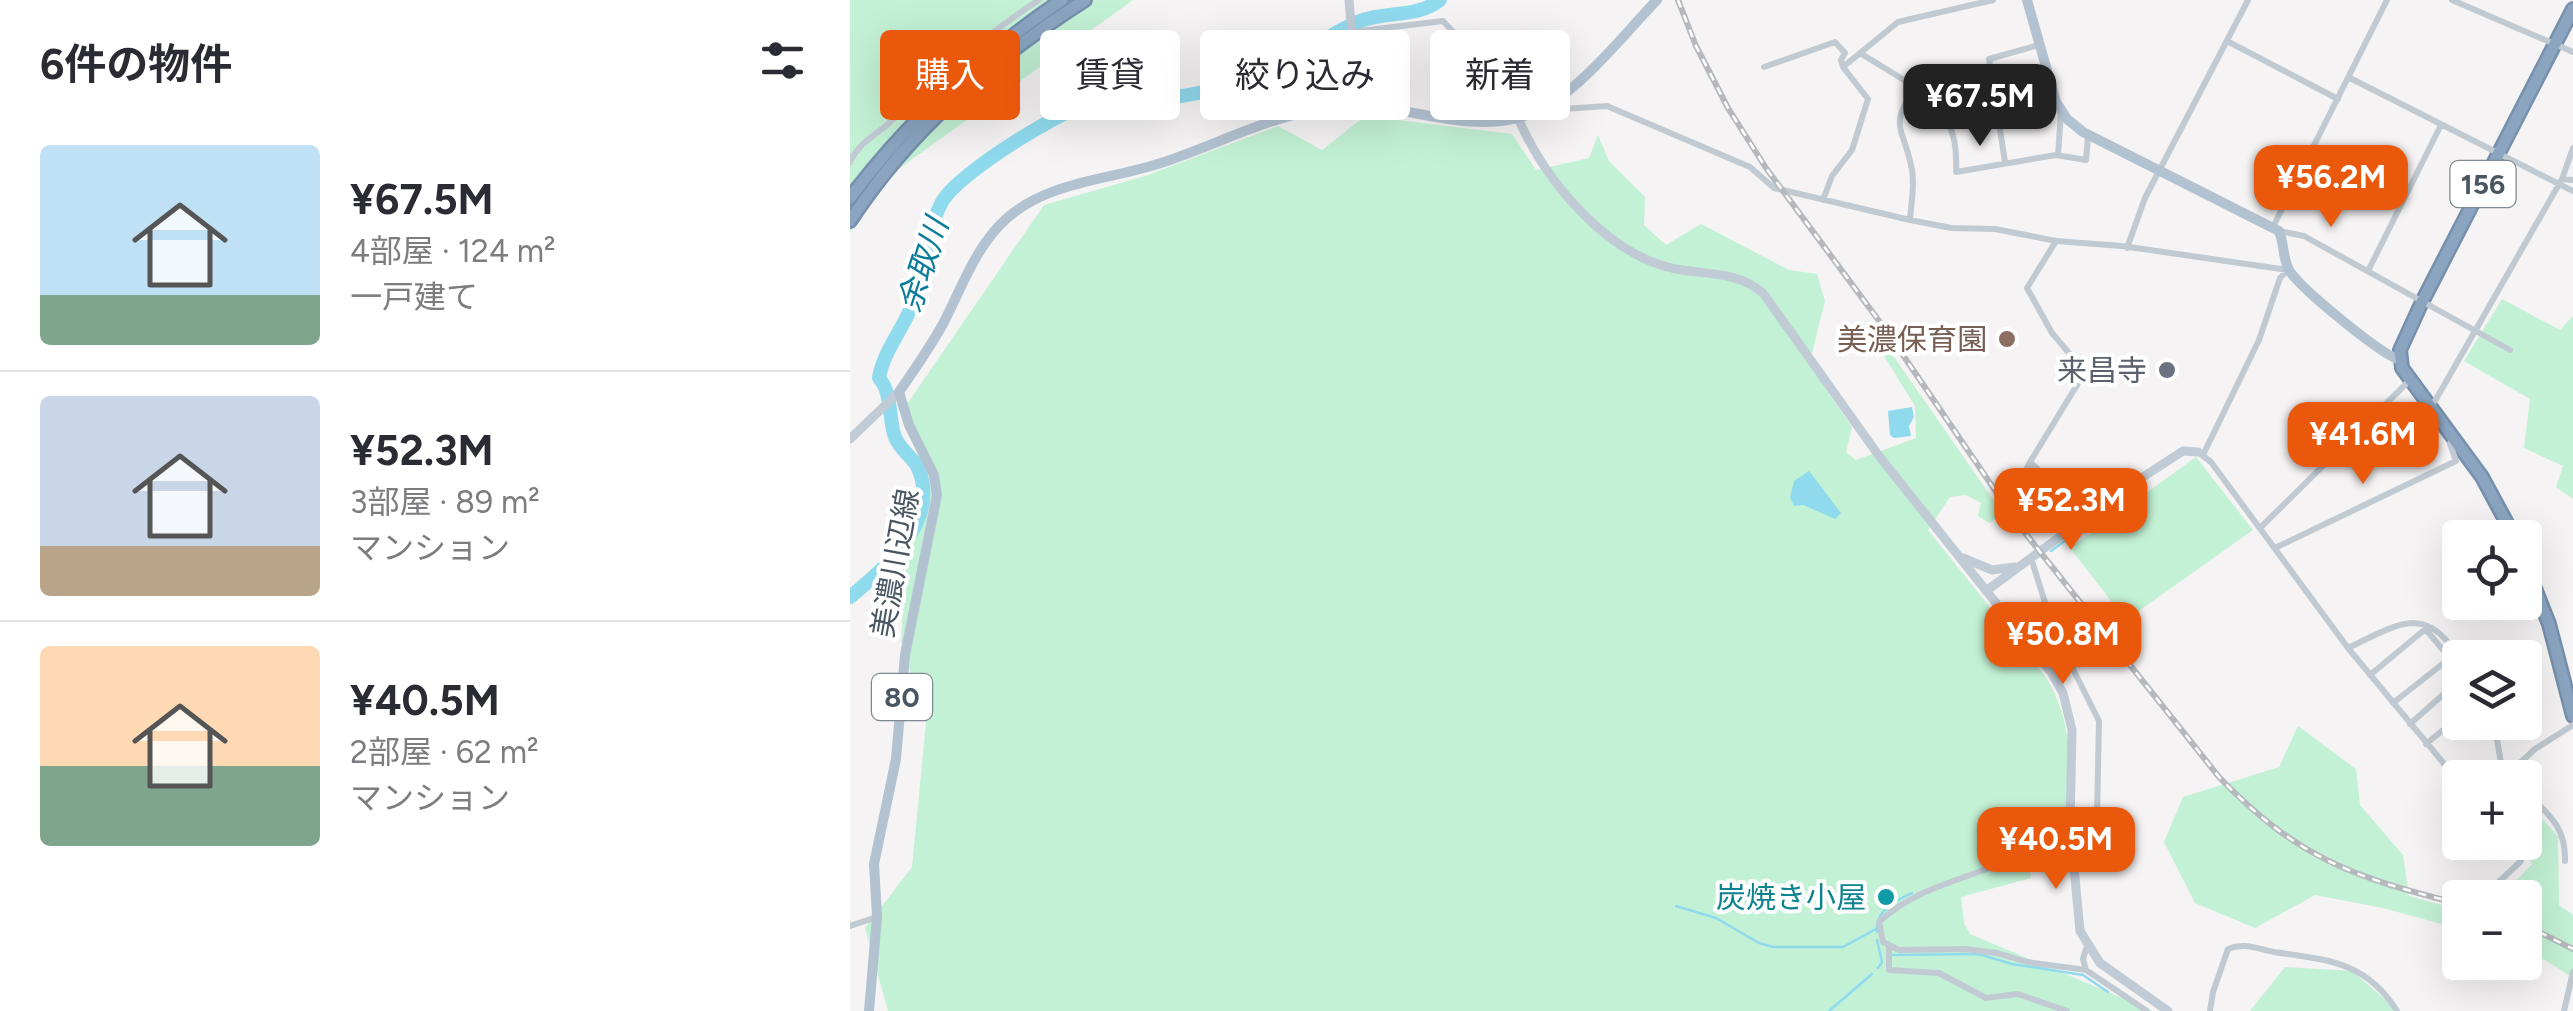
<!DOCTYPE html>
<html lang="ja">
<head>
<meta charset="utf-8">
<style>
  :root { --surface:#fff; --page:#f7f7f7; --text:#2b2b33; --muted:#7c7c81; --line:#e1e1e2; --accent:#ea580c }
  body { margin:0; font-family:Figtree,"Noto Sans JP",sans-serif; background:var(--page); color:var(--text); height:100vh; display:flex; flex-direction:column; font-size:38px; white-space:nowrap }
  * { box-sizing:border-box; margin:0 }
  p { font-size:32px; color:var(--muted) }
  .icon { flex:none; width:55px; height:55px; fill:none; stroke:currentColor; stroke-width:2; stroke-linecap:round; stroke-linejoin:round }
  .map { position:relative; flex:1; overflow:hidden }
  .drawer { display:flex; flex-direction:column; background:var(--surface); width:850px }
  .drawer>* { flex:none }
  .hud { position:absolute; left:30px; top:30px; width:950px; height:90px; display:flex; gap:20px }
  .tools { position:absolute; left:1592px; top:520px; display:grid; gap:20px }
  .tools a { display:grid; place-items:center; width:100px; height:100px; border-radius:10px; background:var(--surface); box-shadow:0 10px 40px #0002; font-size:50px }
  .price { position:absolute; translate:-50% -85px; padding:0 22px; border-radius:20px; background:var(--accent); color:#fff; font-size:32px; line-height:65px; filter:drop-shadow(0 2px 5px #0008) }
  .price::after { content:''; position:absolute; left:50%; top:60px; width:30px; height:22px; margin-left:-15px; background:inherit; clip-path:polygon(0 0,100% 0,50% 100%) }
  .price.current { background:#222; color:#fff }
  ul { padding:0; list-style:none }
  li { display:flex; align-items:center; gap:30px; height:250px; padding:0 40px }
  li+li { border-top:2px solid var(--line) }
  li span { display:grid; place-items:center; flex:none; width:280px; height:200px; border-radius:10px; color:#555 }
  li>.icon { margin-inline-start:auto }
  span .icon { width:120px; height:120px; fill:#fffc; stroke-width:1 }
  li b { font-size:42px }
  h2 { display:flex; justify-content:space-between; align-items:center; height:120px; padding:0 40px; font-size:42px }
  .chip { padding:0 35px; border-radius:10px; background:var(--surface); box-shadow:0 10px 40px #0002; font-size:35px; line-height:90px }
  .chip.current { background:var(--accent); color:#fff }
  main { display:flex; flex:1; min-height:0 }
  .map>svg:first-child { display:block }
  .green { fill:#c3f1d5 }
  .water { fill:#90daee }
  .lines { fill:none; stroke-linecap:round; stroke-linejoin:round }
  .stream { stroke:#90daee; stroke-width:2.5 }
  .river { stroke:#90daee; stroke-width:14 }
  .highway-casing { stroke:#7690ad; stroke-width:16 }
  .street { stroke:#c1cad2; stroke-width:6 }
  .secondary { stroke:#c1cbd6; stroke-width:9 }
  .primary { stroke:#b3c2d1; stroke-width:10 }
  .highway { stroke:#8ba5c1; stroke-width:11 }
  .rail-casing { stroke:#b5b8bd; stroke-width:6 }
  .rail { stroke:#fff; stroke-width:2.5; stroke-dasharray:8; stroke-linecap:butt }
  .education-dot { fill:#8d6e63; stroke:#fff; stroke-width:4 }
  .worship-dot { fill:#6b7280; stroke:#fff; stroke-width:4 }
  .culture-dot { fill:#0f9aa8; stroke:#fff; stroke-width:4 }
  .labels { text-anchor:middle; dominant-baseline:central; stroke-width:8; stroke-linejoin:round; paint-order:stroke }
  .shield { fill:#fff; stroke:#808990; stroke-width:2.5 }
  .shield-label { font-size:28px; font-weight:bold; fill:#4a5661 }
  .education-label { font-size:30px; fill:#785e54; stroke:#fff; text-anchor:end }
  .worship-label { font-size:30px; fill:#5b616d; stroke:#fff; text-anchor:end }
  .street-label { font-size:30px; fill:#4a5661; stroke:#fff }
  .culture-label { font-size:30px; fill:#0d838f; stroke:#fff; text-anchor:end }
  .water-label { font-size:32px; font-style:italic; fill:#0c7c9b; stroke:#fff }
</style>
</head>
<body>
<main>
<section class="drawer">
<h2>6件の物件<svg class="icon" aria-label="filters" viewBox="0 0 24 24"><path d="M4 7h16M4 17h16"/><circle cx="9" cy="7" r="2"/><circle cx="15" cy="17" r="2"/></svg></h2>
<ul>
<li><span style="background:linear-gradient(#bfe0f5 75%,#7fa58c 0)"><svg class="icon" aria-label="home" viewBox="0 0 24 24"><path d="M3 11l9-7 9 7M6 9v11h12V9"/></svg></span><div><b>¥67.5M</b><p>4部屋 · 124 m²</p><p>一戸建て</p></div></li>
<li><span style="background:linear-gradient(#c9d6e8 75%,#b9a48a 0)"><svg class="icon" aria-label="home" viewBox="0 0 24 24"><path d="M3 11l9-7 9 7M6 9v11h12V9"/></svg></span><div><b>¥52.3M</b><p>3部屋 · 89 m²</p><p>マンション</p></div></li>
<li><span style="background:linear-gradient(#ffd9b3 60%,#7fa58c 0)"><svg class="icon" aria-label="home" viewBox="0 0 24 24"><path d="M3 11l9-7 9 7M6 9v11h12V9"/></svg></span><div><b>¥40.5M</b><p>2部屋 · 62 m²</p><p>マンション</p></div></li>
</ul>
</section>
<div class="map">
<svg width="1723" height="1011" viewBox="0 0 1723 1011">
  <rect width="100%" height="100%" fill="#f5f3f3"/>
  <!-- green -->
  <path class="green" d="M0,0H283L18,191L0,233Z
    M515,116L662,134L686,170L739,158L748,135L759,161L795,197L794,225L816,245L851,224L939,270L967,274L975,301L959,365L1002,427L996,452L1006,460L1066,438L1065,406L1026,343L1019,321L1154,515L1139,523L1128,516L1131,503L1116,495L1100,497L1078,530L1195,676C1226,724 1219,777 1221,831L1163,821L1161,830L1177,853L1181,878L1111,897L1114,923L1120,934L1303,1011H38L15,928L62,867L76,723L51,641L56,555L70,462L55,407L194,205L295,176L428,126L472,150Z
    M1652,299L1710,330L1723,316V499L1706,487L1713,466L1674,448L1680,399L1614,361Z
    M1346,457L1403,530L1276,620L1220,548Z
    M1448,726L1506,769L1510,805L1553,855L1559,896L1610,910V929L1533,908L1465,895L1405,928L1345,903L1314,842L1333,797L1429,767Z
    M1675,798L1708,837L1709,905L1723,915V978L1695,960L1675,953V898H1650L1682,864L1670,843L1675,842Z
    M1435,967L1502,971L1536,1000L1544,1011H1400Z"/>
  <!-- water -->
  <path class="water" d="M1062,407L1064,417L1059,426L1061,436L1044,438L1040,435L1038,411Z
    M959,471L991,513L985,519L953,505L944,506L940,497L944,481Z"/>
  <g class="lines">
    <!-- stream -->
    <path class="stream" d="M1201,551L1285,489
      M826,906L866,918L909,943L923,947H993L1026,929
      M1027,932C1025,910 1045,901 1062,893
      M1027,940L1032,962L1028,968
      M1042,955L1128,954L1162,964L1233,975L1258,992
      M979,1011L1022,974"/>
    <!-- river -->
    <path class="river" d="M0,597C35,568 91,521 68,468C63,457 50,450 45,437C38,418 43,394 29,378C33,353 50,333 60,310C75,275 74,235 92,202C108,173 216,106 249,100C264,97 279,100 294,99C330,99 365,90 398,80C438,67 468,40 505,23C534,10 566,19 590,0"/>
    <!-- highway casing -->
    <g class="highway-casing">
      <path id="highway" d="M0,198C59,119 130,56 212,0
        M0,221C61,128 143,59 235,0
        M1665,538L1632,477L1552,368L1550,350L1572,302L1723,9
        M1675,563L1699,624L1723,716"/>
    </g>
    <!-- street -->
    <path class="street" d="M1602,0L1723,52
      M502,32L593,21L627,57L684,96L702,95L713,109L757,106L900,167L924,188L1060,220L1101,228L1145,229L1206,241L1272,246L1438,270
      M1377,41L1488,99
      M1010,53L1067,88C1036,125 1055,129 1062,170C1065,186 1061,204 1060,220
      M914,67L985,42L995,53L991,60L993,67L1048,22L1143,0
      M1500,78L1723,191
      M1067,88C1098,116 1108,129 1106,172L1206,155L1236,160L1238,136
      M1208,155L1211,112
      M0,162C9,143 23,137 38,124C87,78 132,37 189,0
      M1155,162L1139,59L1189,45
      M1712,179L1723,180
      M973,200L982,176L1002,150L1018,99L993,67
      M1423,227L1537,0
      M1429,231L1454,236L1660,350
      M1206,241L1177,288L1202,333L1235,372L1180,462L1237,516
      M1277,248L1295,198L1398,0
      M1518,271L1591,125
      M1580,404L1585,401L1712,179L1723,148
      M1348,452L1361,462L1498,648L1610,783
      M1353,455L1409,340L1430,278L1438,270
      M1160,503L1180,462
      M1410,528L1560,380
      M1425,548L1606,461L1600,444L1603,436
      M1181,558L1204,631L1249,721L1247,817L1242,825C1228,825 1213,826 1199,823C1178,819 1162,804 1142,817L1161,853L1157,861C1113,880 1065,888 1029,922L1033,942L1049,950L1115,949L1147,953L1177,962L1236,970L1297,1011
      M1498,648C1547,625 1577,601 1610,660
      M1520,675L1573,631H1577L1600,658L1543,703
      M1644,722L1651,763L1661,778
      M1560,724L1605,684
      M1576,744L1610,716
      M1658,774L1685,749L1723,725
      M1675,791C1698,814 1716,826 1715,861
      M1636,894L1671,861L1664,842
      M0,926L27,917
      M1039,946V970L1089,973L1136,998L1168,994L1217,1011
      M1236,970L1233,959L1237,946
      M1360,1011L1363,992L1378,949C1395,942 1407,949 1424,952C1477,960 1516,961 1547,1011
      M1714,1011L1723,972"/>
    <!-- secondary -->
    <path class="secondary" d="M499,0L508,106
      M668,118C695,180 756,255 826,269C858,275 887,271 913,293L1029,456L1201,672L1213,693L1222,730L1220,825L1230,931L1250,963L1318,1011
      M0,439L49,392
      M1113,558L1142,570L1165,567
      M1136,591L1279,486L1333,451L1348,452"/>
    <!-- primary -->
    <path class="primary" d="M1177,0L1206,102L1217,119L1233,132L1429,231C1434,243 1433,259 1439,270C1450,288 1530,354 1550,360
      M19,1011L27,917L24,864L46,759L55,655L87,495L84,475L59,425L49,392C65,369 81,346 94,322C112,287 126,246 156,219C198,181 260,180 311,163C376,142 436,106 506,106C560,106 617,133 671,117C723,102 770,38 807,0"/>
    <!-- highway -->
    <use href="#highway" class="highway"/>
    <!-- rail casing -->
    <g class="rail-casing">
      <path id="rail" d="M828,0L846,46L878,108L916,168L1038,333L1168,524L1369,777C1448,859 1503,877 1610,904
        M1675,925L1723,949"/>
    </g>
    <!-- rail -->
    <use href="#rail" class="rail"/>
  </g>
  <!-- markers -->
  <circle class="education-dot" cx="1157" cy="339" r="10"/>
  <circle class="worship-dot" cx="1317" cy="370" r="10"/>
  <circle class="culture-dot" cx="1036" cy="897" r="10"/>
  <g class="labels">
    <!-- shield labels -->
    <g class="shield">
      <rect x="1600.5" y="161" width="65" height="46" rx="8"/>
      <rect x="22" y="674" width="60" height="46" rx="8"/>
    </g>
    <g class="shield-label">
      <text x="1633" y="184">156</text>
      <text x="52" y="697">80</text>
    </g>
    <!-- education labels -->
    <g class="education-label">
      <text x="1137" y="339">美濃保育園</text>
    </g>
    <!-- worship labels -->
    <g class="worship-label">
      <text x="1297" y="370">来昌寺</text>
    </g>
    <!-- street labels -->
    <g class="street-label">
      <text transform="translate(45 563) rotate(-80)">美濃川辺線</text>
    </g>
    <!-- culture labels -->
    <g class="culture-label">
      <text x="1016" y="897">炭焼き小屋</text>
    </g>
    <!-- water labels -->
    <g class="water-label">
      <text transform="translate(73 265) rotate(-72)">余取川</text>
    </g>
  </g>
</svg>
<div class="tools">
<a><svg class="icon" aria-label="locate" viewBox="0 0 24 24"><circle cx="12" cy="12" r="6"/><path d="M12 2v4M12 18v4M2 12h4M18 12h4"/></svg></a>
<a><svg class="icon" aria-label="layers" viewBox="0 0 24 24"><path d="M12 4l9 5-9 5-9-5zM3 14l9 5 9-5"/></svg></a>
<a>+</a>
<a>−</a>
</div>
<b class="price current" style="left:1130px;top:149px">¥67.5M</b>
<b class="price" style="left:1481px;top:230px">¥56.2M</b>
<b class="price" style="left:1513px;top:487px">¥41.6M</b>
<b class="price" style="left:1221px;top:553px">¥52.3M</b>
<b class="price" style="left:1213px;top:687px">¥50.8M</b>
<b class="price" style="left:1206px;top:892px">¥40.5M</b>
<div class="hud">
<a class="chip current">購入</a>
<a class="chip">賃貸</a>
<a class="chip">絞り込み</a>
<a class="chip">新着</a>
</div>
</div>
</main>
</body>
</html>
